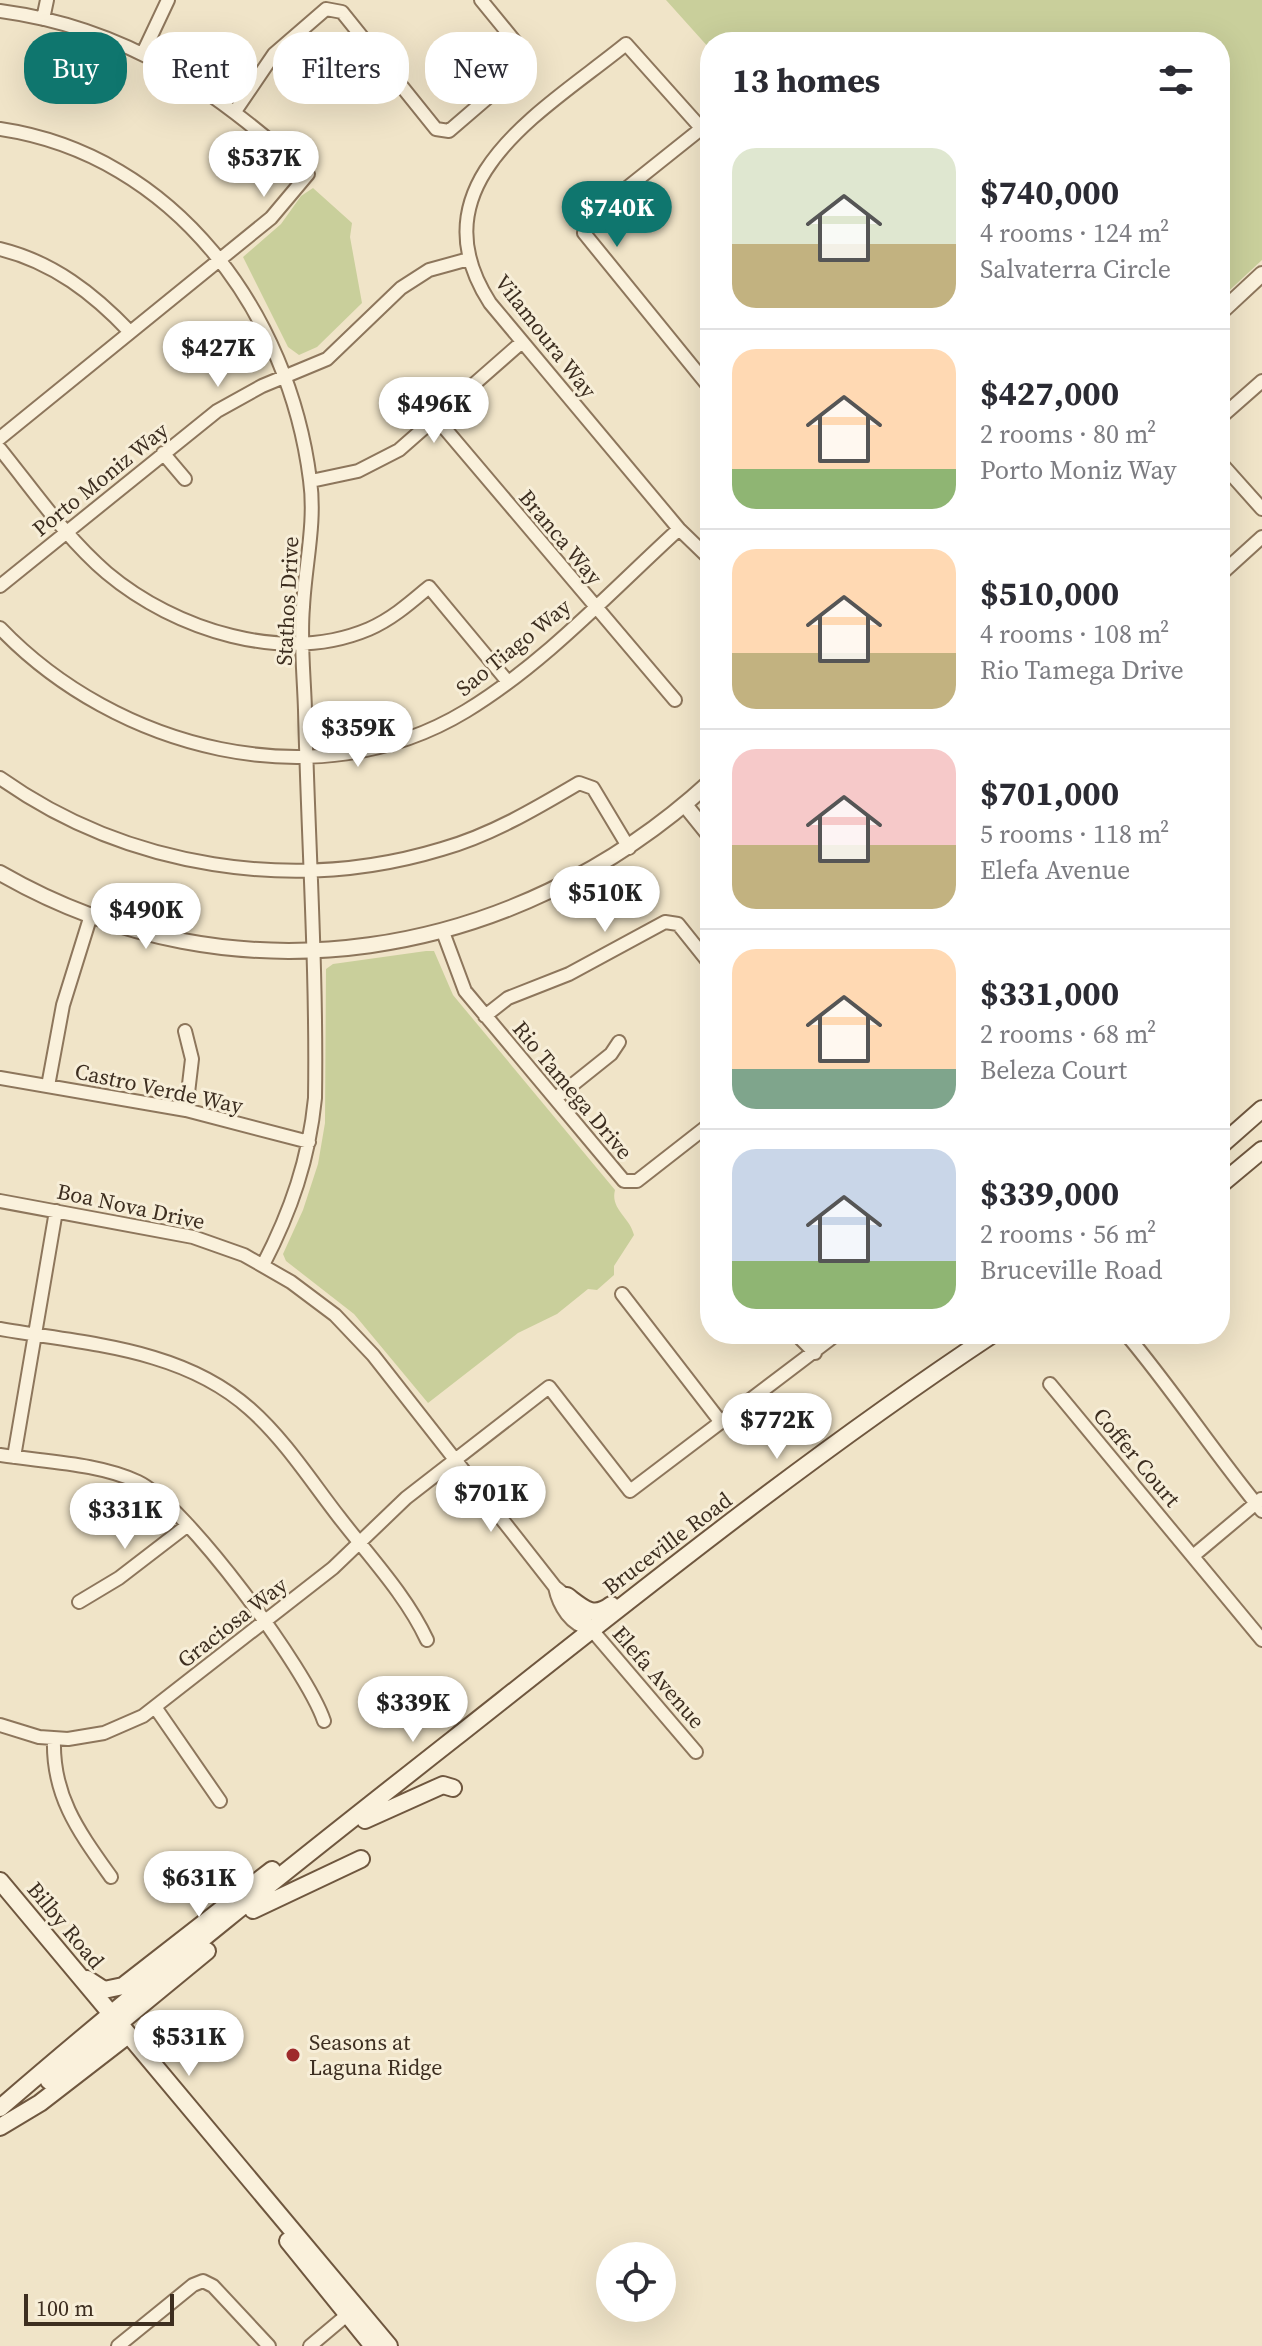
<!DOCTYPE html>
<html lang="en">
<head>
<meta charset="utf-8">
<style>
  :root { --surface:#fff; --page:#f2f2f3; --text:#2b2b33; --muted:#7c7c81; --line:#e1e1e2; --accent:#0f766e }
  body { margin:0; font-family:"Source Serif 4",serif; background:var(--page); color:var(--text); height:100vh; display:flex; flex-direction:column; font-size:30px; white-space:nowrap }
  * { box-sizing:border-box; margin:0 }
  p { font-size:26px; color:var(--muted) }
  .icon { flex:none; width:44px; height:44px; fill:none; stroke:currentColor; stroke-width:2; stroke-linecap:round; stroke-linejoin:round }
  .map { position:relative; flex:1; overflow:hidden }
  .details { position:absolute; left:700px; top:32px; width:530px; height:1312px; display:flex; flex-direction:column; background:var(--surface); border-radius:32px; box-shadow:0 8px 32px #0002 }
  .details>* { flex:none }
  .top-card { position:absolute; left:24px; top:32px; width:556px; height:72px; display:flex; gap:16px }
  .tools { position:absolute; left:596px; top:2242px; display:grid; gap:16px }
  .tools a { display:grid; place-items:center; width:80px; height:80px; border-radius:50%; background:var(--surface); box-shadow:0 8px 32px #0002; font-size:40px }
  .scale { position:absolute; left:24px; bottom:20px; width:150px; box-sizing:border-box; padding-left:8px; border:4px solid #3d2e20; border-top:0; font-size:22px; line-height:28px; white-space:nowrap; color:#3d2e20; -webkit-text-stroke:6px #f7eed8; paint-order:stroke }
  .price { position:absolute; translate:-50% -68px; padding:0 18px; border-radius:28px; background:#fff; color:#222; font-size:26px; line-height:52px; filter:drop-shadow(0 2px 4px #0008) }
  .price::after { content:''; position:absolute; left:50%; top:48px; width:24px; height:18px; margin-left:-12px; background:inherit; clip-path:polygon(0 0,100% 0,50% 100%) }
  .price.on { background:var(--accent); color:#fff }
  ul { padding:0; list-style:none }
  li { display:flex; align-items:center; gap:24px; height:200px; padding:0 32px }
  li+li { border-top:2px solid var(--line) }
  li span { display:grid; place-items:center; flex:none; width:224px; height:160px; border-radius:24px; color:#555 }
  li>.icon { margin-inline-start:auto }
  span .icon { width:96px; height:96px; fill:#fffc; stroke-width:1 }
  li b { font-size:34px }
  h2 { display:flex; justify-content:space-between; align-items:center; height:96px; padding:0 32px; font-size:34px }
  .pill { padding:0 28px; border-radius:32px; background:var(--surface); box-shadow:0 8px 32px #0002; font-size:28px; line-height:72px }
  .pill.on { background:var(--accent); color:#fff }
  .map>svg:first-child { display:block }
  .green { fill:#c9cf9b }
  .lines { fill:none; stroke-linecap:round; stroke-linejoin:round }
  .minor-casing { stroke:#8d765c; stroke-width:16 }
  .tertiary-casing { stroke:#8d765c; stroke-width:18 }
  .secondary-casing { stroke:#6f573f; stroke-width:20 }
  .minor { stroke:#faf1dc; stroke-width:12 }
  .tertiary { stroke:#faf1dc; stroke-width:14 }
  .secondary { stroke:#faf1dc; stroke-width:16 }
  .poi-dot { fill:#9e2a2b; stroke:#f7eed8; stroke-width:3 }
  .labels { text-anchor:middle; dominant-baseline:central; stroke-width:6; stroke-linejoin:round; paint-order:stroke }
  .street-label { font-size:22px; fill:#3d2e20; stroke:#f7eed8 }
  .poi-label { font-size:22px; fill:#3d2e20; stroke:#f7eed8; text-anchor:start }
</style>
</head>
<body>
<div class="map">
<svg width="1262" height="2346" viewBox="0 0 1262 2346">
  <rect width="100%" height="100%" fill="#f0e4c8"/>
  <!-- green -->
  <path class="green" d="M666,0H1262V260L1220,299V42H710V49Z
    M313,188L352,223L350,237L362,303L317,347L299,355L288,347L243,257L281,224L301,196Z
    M426,951H434L453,995L615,1190C610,1209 630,1217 634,1235L614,1266V1275L597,1290L588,1289L557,1314L518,1333L428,1403L354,1314L286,1261L283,1254L303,1210L318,1164L325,1123L326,969L333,964Z"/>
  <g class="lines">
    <!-- minor casing -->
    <g class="minor-casing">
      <path id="minor" d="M0,11C128,28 215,90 308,174L271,218L0,438
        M43,19L47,0
        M143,53L168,0
        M236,110L274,54L326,9L342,12L436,129L449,131L528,63L526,55L481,0
        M702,128L588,219L584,233L710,388
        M0,129C175,155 289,313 310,480C316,523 305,565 303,607C300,641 304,676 305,710C308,839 317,969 315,1098C309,1159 291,1211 263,1265
        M710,138L626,44C545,110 412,182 490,303L679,529L710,559
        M0,249C53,262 94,294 130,332
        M436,418L675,700
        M1220,418L1262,381
        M0,449C34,491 66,538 107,573C175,630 284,665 369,629C392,619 410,603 429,587L508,682
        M163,453L185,479
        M1220,462L1262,509
        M311,481L358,471L399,450L522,342
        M1220,575L1262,537
        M0,586L217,411L262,386L327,359L401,288L429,270L469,259
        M0,628C116,749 316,802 466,711C545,663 611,591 679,529
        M0,778C127,868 294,894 442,849C491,835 535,809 579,783L593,788L629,848
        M443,932L465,991L624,1181H637L710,1124
        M485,1016L508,998L569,974L665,922L678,924L710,964
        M185,1031L192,1059L186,1110
        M0,1078L186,1110L309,1142
        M48,1086L63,1005L91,915
        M556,1098L611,1054L619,1042
        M0,1201L193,1237L244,1255L291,1282L335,1315L373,1355L555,1587L571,1600L591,1629L696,1752
        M622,1294L720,1421
        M0,1329C86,1344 182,1348 250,1409C285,1440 311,1481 339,1517C369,1556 406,1595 427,1640
        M796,1334L815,1353
        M1126,1334C1174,1391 1214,1453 1262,1511
        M1050,1384L1262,1640
        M0,1455C44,1462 98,1463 138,1482C185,1504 307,1670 324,1721
        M14,1457L56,1211
        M1193,1556L1261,1499
        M555,1587C559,1606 571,1626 591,1629
        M79,1602L119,1578L188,1525
        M155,1707L220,1801
        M0,1725L39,1737L68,1739L104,1733L143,1716L333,1568L406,1498L549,1387L630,1491L837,1334
        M54,1739C52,1796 79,1832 111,1877
        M118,2346L193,2285L203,2281L213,2286L269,2346
        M310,2346L354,2309"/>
    </g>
    <!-- tertiary casing -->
    <g class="tertiary-casing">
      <path id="tertiary" d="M1220,313L1262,274
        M685,805L710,836
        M0,873C234,1008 515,961 710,782"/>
    </g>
    <!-- secondary casing -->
    <g class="secondary-casing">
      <path id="secondary" d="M1220,1146L1262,1109
        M1220,1185L1262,1150
        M567,1596C583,1608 593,1619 611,1605
        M365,1820L443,1785L453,1788
        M0,1881L389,2346
        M253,1910L361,1859
        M87,1979L104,1990L123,1986L272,1870
        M49,2081L207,1951
        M0,2108C148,1980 302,1858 456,1737C632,1598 806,1458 993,1334
        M0,2127L40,2103L128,2035
        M288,2241L373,2346"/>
    </g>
    <!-- minor -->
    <use href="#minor" class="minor"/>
    <!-- tertiary -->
    <use href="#tertiary" class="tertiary"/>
    <!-- secondary -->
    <use href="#secondary" class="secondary"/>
  </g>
  <!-- markers -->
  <circle class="poi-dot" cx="293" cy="2055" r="8"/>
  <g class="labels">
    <!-- street labels -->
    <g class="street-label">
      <text transform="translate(546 336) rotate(52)">Vilamoura Way</text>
      <text transform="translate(100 479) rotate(-39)">Porto Moniz Way</text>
      <text transform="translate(561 537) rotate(50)">Branca Way</text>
      <text transform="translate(287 601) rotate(-87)">Stathos Drive</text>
      <text transform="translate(513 647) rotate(-39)">Sao Tiago Way</text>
      <text transform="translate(159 1088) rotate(12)">Castro Verde Way</text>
      <text transform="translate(573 1090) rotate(50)">Rio Tamega Drive</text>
      <text transform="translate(131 1206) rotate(12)">Boa Nova Drive</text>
      <text transform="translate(1137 1457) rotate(50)">Coffer Court</text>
      <text transform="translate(667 1543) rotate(-37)">Bruceville Road</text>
      <text transform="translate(232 1622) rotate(-38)">Graciosa Way</text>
      <text transform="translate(659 1677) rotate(49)">Elefa Avenue</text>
      <text transform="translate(66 1925) rotate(50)">Bilby Road</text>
    </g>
    <!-- poi labels -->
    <g class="poi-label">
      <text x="309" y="2042">Seasons at<tspan x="309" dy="25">Laguna Ridge</tspan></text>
    </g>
  </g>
</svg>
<div class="tools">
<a><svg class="icon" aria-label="locate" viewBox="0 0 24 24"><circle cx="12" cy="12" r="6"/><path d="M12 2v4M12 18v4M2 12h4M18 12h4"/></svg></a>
</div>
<div class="scale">100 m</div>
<b class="price" style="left:264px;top:199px">$537K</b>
<b class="price on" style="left:617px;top:249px">$740K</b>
<b class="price" style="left:218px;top:389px">$427K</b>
<b class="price" style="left:434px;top:445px">$496K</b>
<b class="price" style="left:358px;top:769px">$359K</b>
<b class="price" style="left:605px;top:934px">$510K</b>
<b class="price" style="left:146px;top:951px">$490K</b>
<b class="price" style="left:777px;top:1461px">$772K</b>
<b class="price" style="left:491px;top:1534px">$701K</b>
<b class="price" style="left:125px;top:1551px">$331K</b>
<b class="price" style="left:413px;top:1744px">$339K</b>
<b class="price" style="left:199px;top:1919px">$631K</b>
<b class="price" style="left:189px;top:2078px">$531K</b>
<div class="top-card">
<a class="pill on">Buy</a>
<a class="pill">Rent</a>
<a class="pill">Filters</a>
<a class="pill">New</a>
</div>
<section class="details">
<h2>13 homes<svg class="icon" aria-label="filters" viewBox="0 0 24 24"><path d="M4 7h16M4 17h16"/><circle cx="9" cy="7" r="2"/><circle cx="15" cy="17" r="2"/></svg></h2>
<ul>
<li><span style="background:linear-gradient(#dfe7d0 60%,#c2b280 0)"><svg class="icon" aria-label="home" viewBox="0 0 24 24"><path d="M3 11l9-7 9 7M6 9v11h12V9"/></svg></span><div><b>$740,000</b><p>4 rooms · 124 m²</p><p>Salvaterra Circle</p></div></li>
<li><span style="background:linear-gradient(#ffd9b3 75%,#8fb573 0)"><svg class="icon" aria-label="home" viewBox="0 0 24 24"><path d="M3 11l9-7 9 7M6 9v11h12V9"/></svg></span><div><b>$427,000</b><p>2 rooms · 80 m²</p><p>Porto Moniz Way</p></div></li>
<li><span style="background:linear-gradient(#ffd9b3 65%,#c2b280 0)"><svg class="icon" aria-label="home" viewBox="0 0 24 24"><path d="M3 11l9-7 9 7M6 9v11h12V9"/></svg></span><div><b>$510,000</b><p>4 rooms · 108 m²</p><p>Rio Tamega Drive</p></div></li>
<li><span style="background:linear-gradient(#f6c9c9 60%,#c2b280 0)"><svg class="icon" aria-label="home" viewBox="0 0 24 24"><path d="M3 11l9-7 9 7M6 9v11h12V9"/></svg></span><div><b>$701,000</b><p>5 rooms · 118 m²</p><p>Elefa Avenue</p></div></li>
<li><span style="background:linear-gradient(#ffd9b3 75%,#7fa58c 0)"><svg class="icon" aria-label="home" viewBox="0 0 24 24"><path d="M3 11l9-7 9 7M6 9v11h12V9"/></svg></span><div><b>$331,000</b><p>2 rooms · 68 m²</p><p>Beleza Court</p></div></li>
<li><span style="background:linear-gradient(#c9d6e8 70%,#8fb573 0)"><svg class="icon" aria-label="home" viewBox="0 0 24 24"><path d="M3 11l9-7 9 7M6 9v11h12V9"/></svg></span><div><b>$339,000</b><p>2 rooms · 56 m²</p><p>Bruceville Road</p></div></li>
</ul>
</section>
</div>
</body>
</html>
